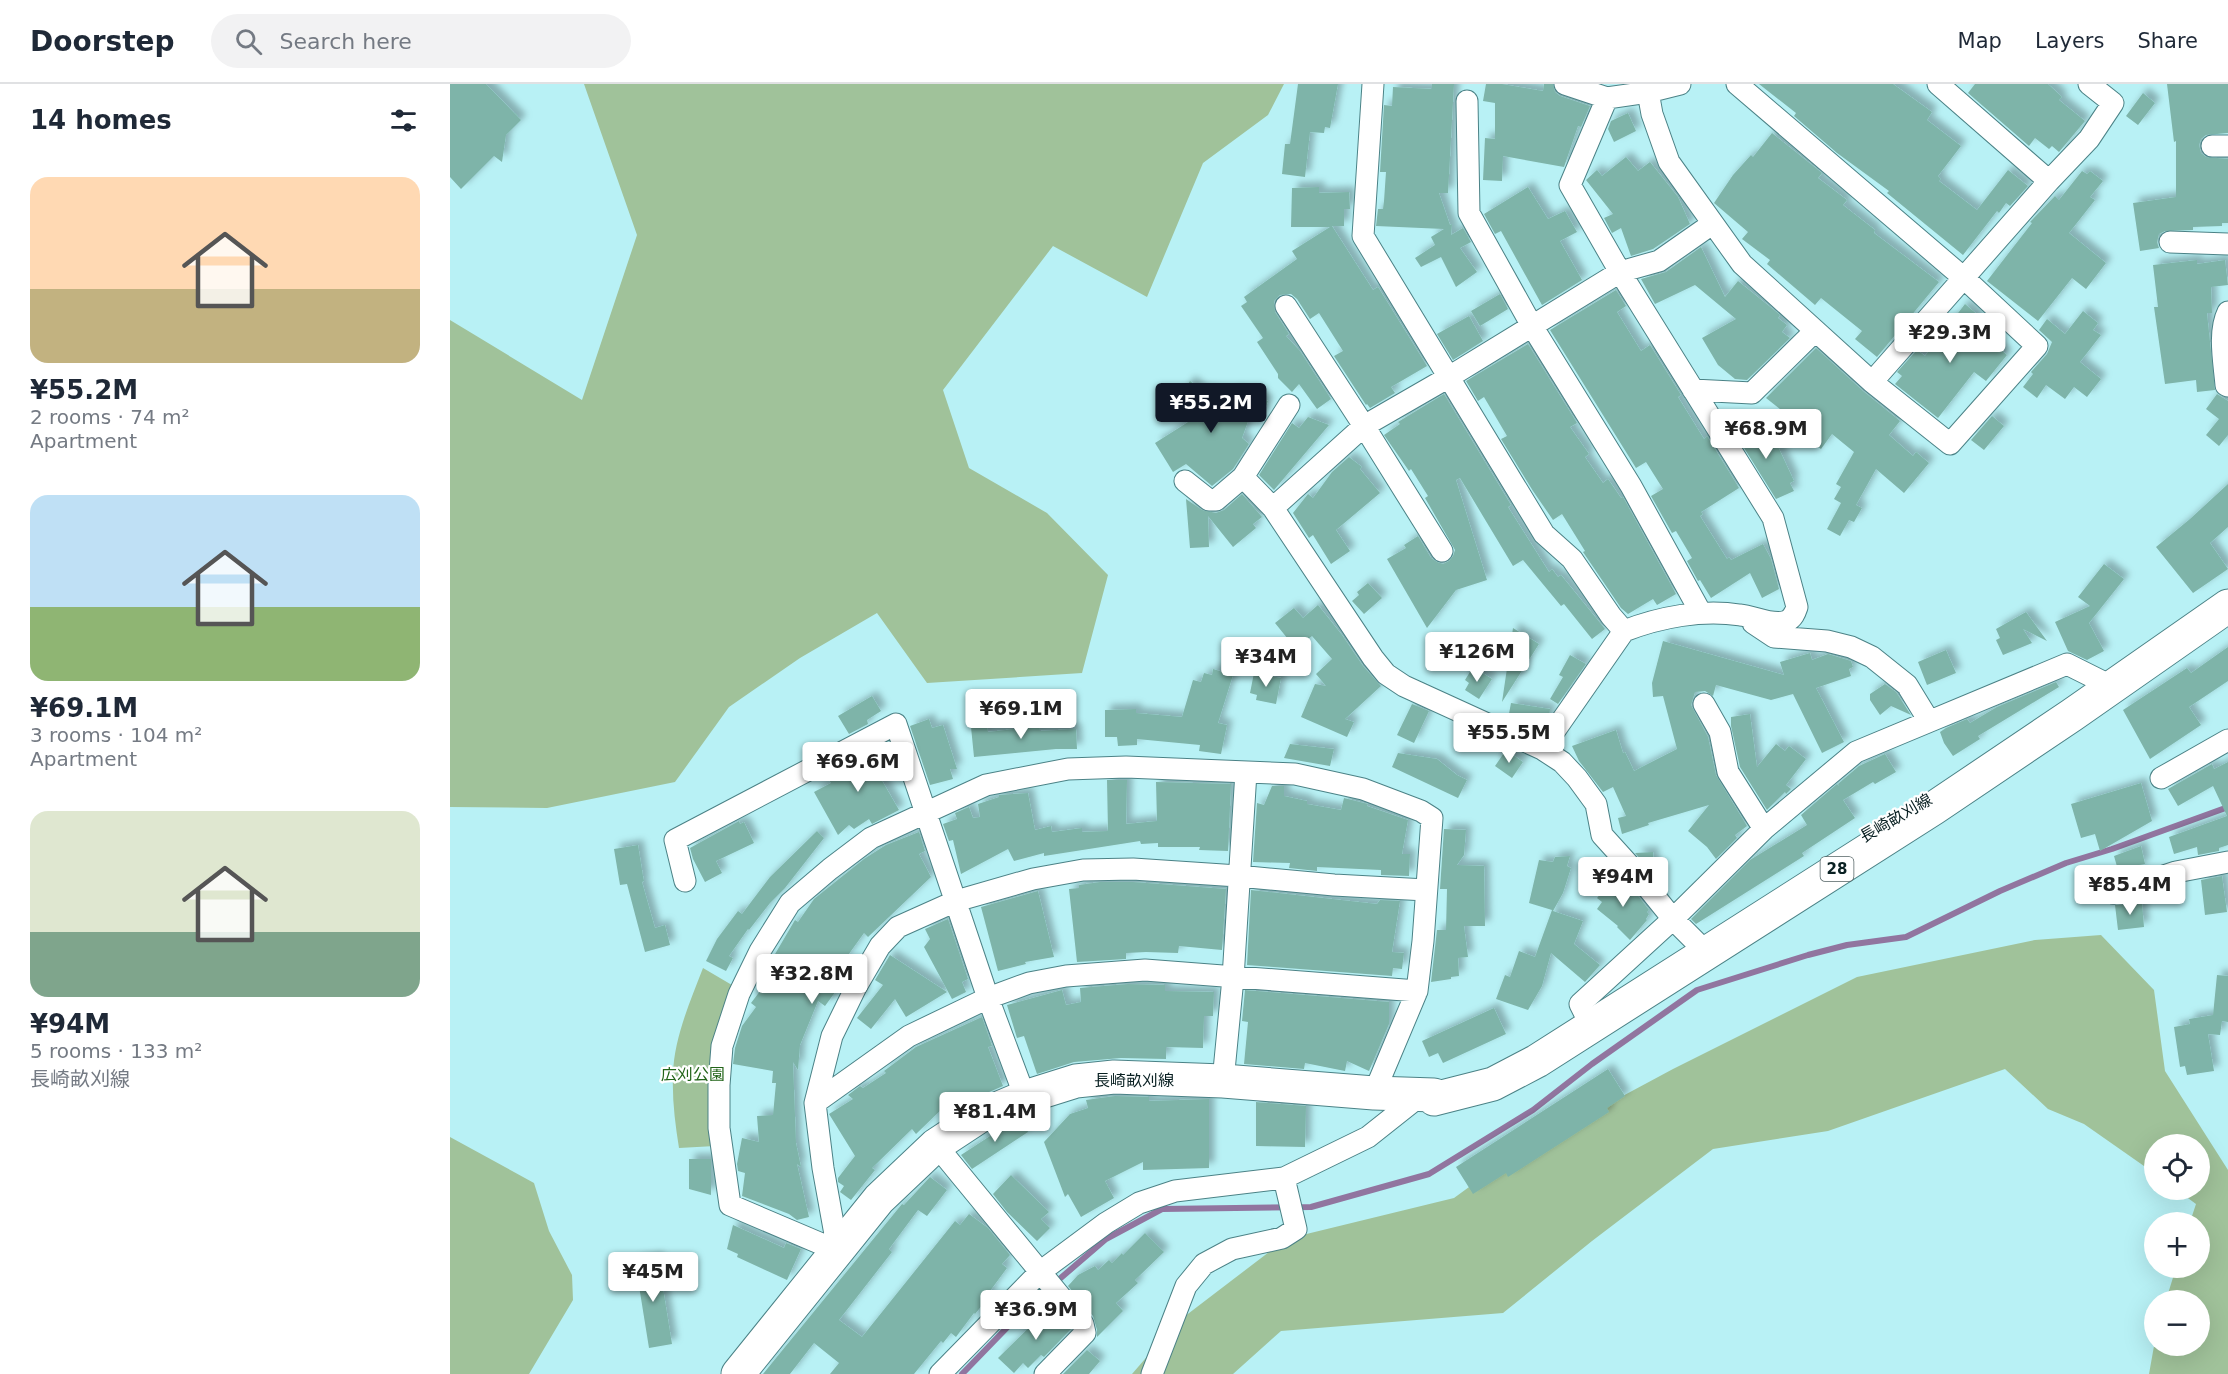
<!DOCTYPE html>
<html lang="en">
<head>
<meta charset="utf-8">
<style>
  :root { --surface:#fff; --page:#f2f2f3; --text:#1f2937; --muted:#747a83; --line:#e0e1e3; --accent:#111827 }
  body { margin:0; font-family:"DejaVu Sans","Noto Sans JP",sans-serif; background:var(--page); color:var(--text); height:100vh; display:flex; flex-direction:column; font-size:22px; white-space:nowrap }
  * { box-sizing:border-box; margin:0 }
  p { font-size:20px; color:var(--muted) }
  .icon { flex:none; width:33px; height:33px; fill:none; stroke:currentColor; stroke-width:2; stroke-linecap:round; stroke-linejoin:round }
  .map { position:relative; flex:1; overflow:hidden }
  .side { display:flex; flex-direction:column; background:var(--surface); width:450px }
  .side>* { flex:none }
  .buttons { position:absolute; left:1694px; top:1050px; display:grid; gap:12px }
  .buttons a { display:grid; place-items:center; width:66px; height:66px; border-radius:50%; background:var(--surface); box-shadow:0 6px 24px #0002; font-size:30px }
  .price { position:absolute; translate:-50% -51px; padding:0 14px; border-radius:6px; background:#fff; color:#222; font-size:20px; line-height:39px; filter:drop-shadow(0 2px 3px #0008) }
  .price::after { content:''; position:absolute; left:50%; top:36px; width:18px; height:14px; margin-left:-9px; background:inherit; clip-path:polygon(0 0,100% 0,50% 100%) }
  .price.active { background:var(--accent); color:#fff }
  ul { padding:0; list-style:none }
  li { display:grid; align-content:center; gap:12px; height:318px; padding:0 30px }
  li span { display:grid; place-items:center; height:186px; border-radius:18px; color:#555 }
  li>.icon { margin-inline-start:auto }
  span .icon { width:108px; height:108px; fill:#fffc; stroke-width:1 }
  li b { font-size:26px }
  h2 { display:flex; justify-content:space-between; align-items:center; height:72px; padding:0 30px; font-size:26px }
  header { display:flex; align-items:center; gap:36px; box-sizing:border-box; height:84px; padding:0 30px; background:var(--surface); border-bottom:2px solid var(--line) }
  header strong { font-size:28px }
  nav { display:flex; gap:33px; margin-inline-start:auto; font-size:21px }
  .search { width:420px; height:54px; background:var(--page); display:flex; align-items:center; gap:15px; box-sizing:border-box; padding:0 21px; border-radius:33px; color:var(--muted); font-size:22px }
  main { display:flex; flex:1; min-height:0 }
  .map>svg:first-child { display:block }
  .green { fill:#a0c29a }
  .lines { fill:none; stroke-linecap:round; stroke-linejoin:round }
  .stream { stroke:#91759f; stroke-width:6 }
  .building { fill:#7eb4a9; filter:url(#shadow) }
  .street-casing { stroke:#4b8286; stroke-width:23 }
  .primary-casing { stroke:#4b8286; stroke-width:35 }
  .street { stroke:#fff; stroke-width:21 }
  .primary { stroke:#fff; stroke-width:33 }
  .labels { text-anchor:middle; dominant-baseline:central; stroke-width:4.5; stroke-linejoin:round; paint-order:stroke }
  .shield { fill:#fff; stroke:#536364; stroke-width:1.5 }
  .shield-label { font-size:15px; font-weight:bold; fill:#092022 }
  .street-label { font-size:16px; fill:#092022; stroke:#fff }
  .park-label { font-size:16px; fill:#226418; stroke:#fff }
</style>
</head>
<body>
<header>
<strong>Doorstep</strong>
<div class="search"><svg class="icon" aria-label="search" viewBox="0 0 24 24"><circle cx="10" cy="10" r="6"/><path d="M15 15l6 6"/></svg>Search here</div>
<nav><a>Map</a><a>Layers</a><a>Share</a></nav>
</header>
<main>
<section class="side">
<h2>14 homes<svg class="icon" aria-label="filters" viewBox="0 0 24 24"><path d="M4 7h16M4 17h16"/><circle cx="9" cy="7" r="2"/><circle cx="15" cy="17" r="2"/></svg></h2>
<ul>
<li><span style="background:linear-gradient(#ffd9b3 60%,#c2b280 0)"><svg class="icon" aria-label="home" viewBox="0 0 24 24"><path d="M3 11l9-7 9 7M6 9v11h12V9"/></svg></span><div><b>¥55.2M</b><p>2 rooms · 74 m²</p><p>Apartment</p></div></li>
<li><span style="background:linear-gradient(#bfe0f5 60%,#8fb573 0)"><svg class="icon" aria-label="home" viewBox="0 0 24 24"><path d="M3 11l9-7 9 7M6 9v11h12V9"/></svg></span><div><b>¥69.1M</b><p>3 rooms · 104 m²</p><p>Apartment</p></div></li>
<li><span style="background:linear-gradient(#dfe7d0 65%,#7fa58c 0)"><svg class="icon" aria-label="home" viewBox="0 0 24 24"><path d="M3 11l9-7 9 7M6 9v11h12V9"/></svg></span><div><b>¥94M</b><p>5 rooms · 133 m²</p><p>長崎畝刈線</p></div></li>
</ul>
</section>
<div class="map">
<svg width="1778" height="1290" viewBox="0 0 1778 1290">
  <defs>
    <filter id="shadow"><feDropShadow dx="5.5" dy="-5.5" stdDeviation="3" flood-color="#0004"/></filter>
  </defs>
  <rect width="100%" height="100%" fill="#b8f1f5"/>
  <!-- green -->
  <path class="green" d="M134,0H834L818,31L753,79L697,213L603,162L493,306L519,384L597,429L658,491L632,589L477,599L427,529L350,574L279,623L225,698L97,724L0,723V236L132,316L187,151Z
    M1651,851L1704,906L1715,987L1778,1086V1290H1699L1704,1262H1749V1216H1716L1726,1184H1749V1138H1740L1746,1120L1727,1106H1749V1060H1704V1089L1634,1040L1598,1025L1555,985L1378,1047L1263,1065L1142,1157L1053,1229L831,1247L783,1290H682L726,1239L836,1155L1004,1114L1063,1071L1223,985L1407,893L1585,856Z
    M253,884L287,904L265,1062L229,1064C225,1039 222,1015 223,990C224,954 240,918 253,884Z
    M0,1053L84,1099L99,1147L122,1191L123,1216L79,1290H0Z"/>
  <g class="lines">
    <!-- stream -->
    <path class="stream" d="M512,1290L577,1223L656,1155L712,1125L861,1123L979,1090L1083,1026L1142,980L1247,906L1358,871L1397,861L1456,853L1550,807L1616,779L1662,765L1778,723"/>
  </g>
  <!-- building -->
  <path class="building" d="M0,0H36L71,36L56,51L52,78L44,72L11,105L0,93Z
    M848,0H888L880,44L875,43L874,49L860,48L855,93L832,90L835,60H840Z
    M982,0H1004L998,109H989L1000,141L1002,140L1001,151L1013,144L1021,158L1010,164L1027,188L1006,203L991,173L971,183L965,174L985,161L981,153L994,145L926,142L928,125H933L934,117L936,88H930L934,21L942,22L943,3L982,5Z
    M1036,0H1052L1093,7L1094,0H1103L1105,8L1110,12L1140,22L1131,43L1128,42L1114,83L1053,72L1052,97L1033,96L1035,54L1045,55V19L1033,17Z
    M1309,0H1443L1482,28L1477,36L1511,62L1488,92L1491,95L1489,97L1527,126L1558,86L1578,102L1560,122L1556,119L1549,129L1547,127L1513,171L1437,109L1439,107L1387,69L1344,32L1346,29Z
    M1525,0H1598L1612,13L1609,16L1635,37L1609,68L1602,62L1599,65L1585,54L1579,62L1518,9Z
    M1717,0H1778V49L1756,51L1751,55L1749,61L1751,69L1756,73L1778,75V139H1772V142L1743,143V146L1715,147L1709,150L1707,158L1709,164L1690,167L1683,119L1726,113V57L1724,58Z
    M1693,9L1705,19L1688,41L1676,32Z
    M1178,29L1186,47L1164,58L1158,45L1161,37Z
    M1322,49L1372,89L1368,94L1397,116L1393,121L1425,146L1424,149L1489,198L1427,273L1405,255L1412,247L1371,214L1365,221L1317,180L1320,176L1292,155L1298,148L1264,119L1283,91L1301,71L1303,73Z
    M1176,73L1188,87L1200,78L1228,113L1240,140L1203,165L1181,172L1171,144L1162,149L1154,134L1163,130L1136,96L1147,86L1152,92Z
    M1632,87L1637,90L1640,87L1653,97L1640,113L1645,116L1619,149L1656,179L1636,205L1622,194L1588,237L1537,197L1582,139L1580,138L1605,112L1609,116Z
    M869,103V109L899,108L900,125H894V142H882L923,206L928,203L977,282L941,303L945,309L920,324L917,320L916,321L884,272L893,267L869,229L860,235L847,215L841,210L830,211L824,217L825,228L839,250L836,252L850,267L881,315L867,325L849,300L842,308L828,294V290L807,258L813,254L791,222L797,218L794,213L847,175L842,167L880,143H841L842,104Z
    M1078,103L1098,135L1115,127L1127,148L1110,157L1132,196L1092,221L1051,147L1045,150L1034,130Z
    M1251,163L1275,213L1288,197L1324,226L1330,231L1328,234L1337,241L1332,248L1340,254L1297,296L1285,295L1268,281L1252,254L1286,235L1245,201L1205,220L1191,195L1216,188Z
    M1747,176V180L1775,176L1778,201L1761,203L1762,229H1757L1765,306L1747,308L1746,296L1715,300L1704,223H1708L1703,181Z
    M1166,206L1176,222L1167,228L1191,267L1200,261L1231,311L1228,313L1254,355L1257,352L1289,404L1251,428L1253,430L1250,432L1277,475L1279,473L1281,476L1313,460L1321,475L1329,505L1312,514L1300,489L1261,514L1250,496L1248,497L1237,477L1242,474L1226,447L1222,449L1201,412L1213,405L1196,378L1186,384L1100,246Z
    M1050,210L1058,225L1030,242L1021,227Z
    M1515,220L1529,232L1521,242L1557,271L1536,297L1524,288L1488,334L1445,300L1452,292L1447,288L1467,266L1475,272Z
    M1633,227L1648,239L1643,246L1651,251L1630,278L1651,295L1637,313L1624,303L1615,315L1596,301L1587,314L1573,303L1583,290L1581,288L1597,270L1602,258L1589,246L1597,235L1615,250Z
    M1019,232L1033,257L1003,276L987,250Z
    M1078,260L1127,339L1120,343L1139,370L1135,373L1153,399L1158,395L1171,414L1173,413L1226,510L1207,521L1203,515L1178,530L1171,524L1133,468L1135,467L1112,430L1103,436L1083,407L1051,355L1057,352L1034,313L1028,317L1016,297Z
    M1366,264L1413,307L1450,337L1439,351L1463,372L1466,368L1479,379L1454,409L1426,385L1406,421L1412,424L1404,438L1399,436L1390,452L1377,445L1391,419L1384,415L1391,403L1386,400L1404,368L1382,350L1371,365L1336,338L1340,333L1316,314Z
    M740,297L755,309L758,306L765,311L767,309L780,319L785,307L797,312L799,309L818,317L812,333L801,329L792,354L799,360L783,385L762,402L736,380L723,388L705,359L746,333L740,328L744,322L738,317L740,315L731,309Z
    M994,310L1061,421L1058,423L1099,488L1102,485L1108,493L1111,491L1155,545L1142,555L1114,520L1111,522L1073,476L1063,482L1010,394L1006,396L1037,496L1006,506L977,544L937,475L956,464L954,461L968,452L981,474L987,478L993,480L999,477L1003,472L1005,466L975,414L978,412L961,385L959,387L934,351L950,340L948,338Z
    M1767,310L1778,317V351L1769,362L1756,351L1769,335L1756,325Z
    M1542,332L1554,342L1534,366L1521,356Z
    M858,333L879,341L824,406L809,391L842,339L849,344Z
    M1286,335L1294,349L1303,343L1321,358L1324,354L1344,397L1340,399L1344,407L1326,415L1279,340Z
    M899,373L912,383L910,385L930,409L886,446L900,467L881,480L863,451L859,454L843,429L858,410L863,414L882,388Z
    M1778,400V443L1760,459L1778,485L1743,509L1706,463L1740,435Z
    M792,410L812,433L803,440L806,444L783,463L758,432L759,463L740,464L736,415L752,426L766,429L774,426Z
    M1654,480L1674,495L1639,539L1654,567L1637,576L1618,567L1605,538L1640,522L1628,513Z
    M918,499L932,514L914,530L902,517L909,511L907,508Z
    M868,521L892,551L913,582L931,602L895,635L904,638L897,653L851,633L865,600L876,602L866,590L882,575L862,552L846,565L825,539L844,524L853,534Z
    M1576,528L1597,557L1573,545L1582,559L1553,571L1546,556L1550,554L1546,545Z
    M1063,544L1089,560L1052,618Z
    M1213,557L1334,591L1330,578L1360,569L1362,576L1378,570L1401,577L1403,583L1399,585L1401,592L1366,604L1394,658L1372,669L1343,610L1321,616L1266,601L1263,612L1255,607L1245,608L1241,621L1258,653L1266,691L1297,742L1285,751L1287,754L1266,775L1257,763L1238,747L1259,721L1198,739L1199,741L1172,750L1168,734L1176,732L1163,703L1153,708L1129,677L1122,662L1166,646L1173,669L1175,668L1184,687L1227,665L1213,612L1203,613L1202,599Z
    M1778,563V597L1739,623L1751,641L1700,675L1673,626L1737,584L1741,589Z
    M1496,566L1506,589L1477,601L1468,578Z
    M1120,571L1136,580L1108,620L1100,615L1113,593L1109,591Z
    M1023,583L1042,595L1029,615L1015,606L1019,599L1015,596Z
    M763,585L783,591L768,639L777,641L771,670L749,667L750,661L687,655V661L668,662L667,653H655V626L686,625V629L732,633L743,596L751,598L754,589L762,591Z
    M804,589L831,594L826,620L806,616L807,611L800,609Z
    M1606,598L1609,603L1528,652L1530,655L1503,672L1494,659L1490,648L1496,644L1517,635L1520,639L1547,623Z
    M1435,600L1446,608L1461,631L1441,622L1430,631L1420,616V610Z
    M422,612L431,627L417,636L418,640L399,650L388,632Z
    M1061,619L1100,625L1099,633L1090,641L1064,638L1058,635Z
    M962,620L979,627L964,659L947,651Z
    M1300,630L1307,683L1326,660L1335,667L1339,662L1356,675L1336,701L1341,705L1336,710L1335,708L1317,726L1290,683L1281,642V633Z
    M479,635L482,644L493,641L507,685H500L503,695L480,701L460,642Z
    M589,638L590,647L626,645L627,665H606L524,673L521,643L537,641L538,648L573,644V640Z
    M840,660L884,665L880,682L834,674Z
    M430,663L440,681L427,688L449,726L422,740L419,735L404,745L399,741L388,751L364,708L381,699L379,696L386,692L383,687Z
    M1056,666L1073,678L1062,694L1045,682Z
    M948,669L987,675L1007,691L1017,696L1008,714L942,683Z
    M1435,670L1446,688L1425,700L1423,698L1393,716L1405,734L1352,769L1354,772L1246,840L1241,835L1300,776L1357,741L1351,731L1387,700L1389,702L1388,700L1409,682Z
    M1778,678V761L1769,764V767L1748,771L1747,763L1724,770L1719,753L1777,732L1763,702L1728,722L1718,705L1762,680L1764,685Z
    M657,696H677L676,740L707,737L706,698L781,700L778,767L749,766L750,763H708V759L691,760L690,757L594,772V769L564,777L558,765L511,790L503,756L499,757L493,740L507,735L505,729L519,723L523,734L530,733L528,720L549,713V711L578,709L585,746L601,742L602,748L632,744V748L658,747Z
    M1691,699L1702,737L1650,767L1645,750L1631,754L1621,720Z
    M822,702H834V712L857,717V720L891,726L894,714L918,720L917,722L958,736L952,770H960L959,792L931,791V786L867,783V787L839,784L840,779L803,778L807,719L814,721Z
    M289,737L290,740L294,738L304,759L266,777L272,789L255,798L243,775L240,764Z
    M994,745L1016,746L1014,771L1007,781L1034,782L1035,842H1014L1018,873L1008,874L1009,892L1001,893V895L981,898L987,846H996L997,805H990Z
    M367,747L374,754L335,804L320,819L299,846L298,845L279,872L283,874L276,887L256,877L267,855L288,827L292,830L320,793Z
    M469,748L475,767L469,770L481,793L418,853L414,849L396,874L373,896L376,900L402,885L375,922L368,917L350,961L348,986L343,978L346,1059L351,1083L347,1080L359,1133L347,1136L339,1130L292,1112L295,1089L288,1087L287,1080L292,1054L309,1058L307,1032L323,1031L326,999H322L323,987L283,980L285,964L292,942L306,923L301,919L317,898L311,894L345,836L348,838L364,815L414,775L436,761Z
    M188,761L193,792L194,797L192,798L205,844L215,841L220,861L195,868L177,800L170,801L164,765Z
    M1691,762L1695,780L1689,781L1691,786L1670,793L1664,772Z
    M1203,768L1204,791L1185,769Z
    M1120,772L1117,782L1121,784L1113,809L1103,827L1133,837L1124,860L1150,881L1135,898L1101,869L1092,902L1078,926L1046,915L1055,891L1060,893L1069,867L1085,873L1102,826L1079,819L1089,776L1103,778L1105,773Z
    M1772,792L1777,828L1755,831L1751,796Z
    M1164,794L1186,812V809L1199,826L1197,828L1199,830L1196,835L1197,836L1180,856L1167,843L1168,842L1147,825L1152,818L1147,814Z
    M650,798H683L776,805L772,866L729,862L728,869L696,868L676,869V875L627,878L619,805L629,804V801Z
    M801,806L927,820L930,816L950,817L942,868L954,869L952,885L943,884L942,892L797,881Z
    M588,807L604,873L575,878L576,880L548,887L531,823Z
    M1692,819L1694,843L1668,846L1665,821Z
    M498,835L518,895L512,898L516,908L502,915L474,863L480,855L475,845Z
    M440,871L497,908L456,933L445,915L421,945L407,934L433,901L425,896Z
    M1767,891L1778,892V938L1772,937L1770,951L1758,950L1764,987L1737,991L1735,982L1730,983L1724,943L1740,940L1739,935L1763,931Z
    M678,900L715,901V907L764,908L763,932H754L753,964L716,963V975L671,974L624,978L587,990L574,952L567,954L557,921L612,906L616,921L631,918L630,904Z
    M795,906L939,918V940L919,987L897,977L895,987L855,979L854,985L794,980L798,938L792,937Z
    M1044,924L1056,950L993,979L988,969L979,973L972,957Z
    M532,933L542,962L538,963L553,1002L523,1015L500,1029L495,1022L466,1050L462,1045L422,1084L425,1086L401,1116L390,1108L394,1102L388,1098V1094L405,1072L379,1030L403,1015L398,1011L410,1002L413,1004L436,989L434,987L466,963Z
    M1158,985L1175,1012L1157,1024L1159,1028L1058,1093L1056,1089L1023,1110L1006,1083Z
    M665,1012L699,1013V1017L759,1015V1084L693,1086V1078L655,1097L664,1114L631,1133L618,1110L615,1113L594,1058L620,1030L638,1024L636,1016Z
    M806,1018L856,1022L855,1063L806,1062Z
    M573,1034L578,1048L522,1085L511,1071L557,1041Z
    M239,1075H261V1111L239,1105Z
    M561,1091L599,1128L591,1135L600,1144L587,1157L557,1128L543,1110Z
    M480,1093L497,1106L477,1132L468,1126L439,1165L442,1168L389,1236L412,1253L505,1137L510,1141L519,1130L538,1144L560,1171L552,1180L557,1184L540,1207L542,1209L525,1230L524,1229L506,1253L501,1249L493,1259L491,1257L464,1290H380L389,1279L364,1259L340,1290H313L452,1120L454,1121Z
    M283,1141L334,1164L336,1159L351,1165L337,1196L287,1173L288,1170L277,1165Z
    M695,1149L714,1168L685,1196L688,1199L666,1219L673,1227L647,1253V1246L643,1232L618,1202L628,1191L645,1182L648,1186L659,1176L662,1179L672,1169L673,1171Z
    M208,1173L222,1260L199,1264L185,1177Z
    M601,1222L621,1245L594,1273L591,1271L578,1284L573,1279L564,1289L548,1274Z
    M637,1266L650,1277L639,1290H613Z"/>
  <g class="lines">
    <!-- street casing -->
    <g class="street-casing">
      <path id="street" d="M923,0L913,152L1094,450L1122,475L1161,532L1174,547
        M1115,0L1157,14L1198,8L1230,0
        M1287,0L1515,195L1587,262L1500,360L1422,298
        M1488,0L1599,97
        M1198,8L1202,30L1219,78L1292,180L1422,298L1599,97L1639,55L1663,19L1639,0
        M1017,17L1019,129L1082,242L1181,402L1251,529
        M1762,62H1778
        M1720,158L1778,160
        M836,222L914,342L992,467
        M1778,228C1768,248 1774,278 1776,301L1778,302
        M1243,306L1302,309L1365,247
        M793,393L823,424
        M735,397L759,416H766L793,393L839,321
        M1303,539L1324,553L1377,557L1401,563L1422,573L1457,601L1479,637
        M1254,620L1270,648L1278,688L1314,745
        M1092,665L1174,547C1210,533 1252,525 1290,531C1304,532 1323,543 1337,537C1343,534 1345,529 1347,523L1323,434L1170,188L1120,101L1157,14
        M1711,694L1778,656
        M235,797L225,756L446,640L538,914L575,1013
        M1663,809L1726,788L1778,778
        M1248,860L1223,835L1181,783L1152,751L1146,720L1127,694L1112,678L1092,665L954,602L936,590L923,574L823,424L914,342L999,293L1170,188L1209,177L1262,140
        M1135,930L1130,920L1223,835L1314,745L1406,668L1617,580L1653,598
        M773,997L783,894L796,688
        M365,1019L459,952L538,914L579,899L616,892L695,886L967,907
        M486,1061L633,1240L635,1249L595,1290
        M388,1167L280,1121L269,1044V1001L272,962L289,910L310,867L340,819L380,785L421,754L536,701L618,685L676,683L845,690L913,705L971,727L982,734L973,857L967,907L924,1009
        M388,1167L373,1084L365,1019L382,952L406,903L430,862L448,843L506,817L583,795L633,786L683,785L788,792L884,801L976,806
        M490,1290L590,1188L656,1139L689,1119L725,1107L834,1094L918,1053L971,1011
        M702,1290L736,1202L754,1180L782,1165L832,1154L846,1145L834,1094"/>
    </g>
    <!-- primary casing -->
    <g class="primary-casing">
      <path id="primary" d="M288,1290L429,1115L486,1061L530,1032L575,1013L626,997L664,993L773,997L924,1009L984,1011V1015L1043,1000L1087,977L1484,724L1622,631L1778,522"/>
    </g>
    <!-- street -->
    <use href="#street" class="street"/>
    <!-- primary -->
    <use href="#primary" class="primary"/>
  </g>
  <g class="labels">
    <!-- shield labels -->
    <rect class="shield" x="1370.5" y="773" width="33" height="24" rx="4.5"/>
    <g class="shield-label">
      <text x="1387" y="785">28</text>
    </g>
    <!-- street labels -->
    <g class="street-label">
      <text transform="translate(1446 734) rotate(-30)">長崎畝刈線</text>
      <text x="684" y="996">長崎畝刈線</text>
    </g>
    <!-- park labels -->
    <g class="park-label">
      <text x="243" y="990">広刈公園</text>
    </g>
  </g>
</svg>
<div class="buttons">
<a><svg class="icon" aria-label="locate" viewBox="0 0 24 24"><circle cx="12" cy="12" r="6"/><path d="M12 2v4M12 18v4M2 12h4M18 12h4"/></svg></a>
<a>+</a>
<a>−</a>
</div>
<b class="price" style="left:1500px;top:280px">¥29.3M</b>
<b class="price active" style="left:761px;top:350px">¥55.2M</b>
<b class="price" style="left:1316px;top:376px">¥68.9M</b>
<b class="price" style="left:1027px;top:599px">¥126M</b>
<b class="price" style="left:816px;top:604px">¥34M</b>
<b class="price" style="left:571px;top:656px">¥69.1M</b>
<b class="price" style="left:1059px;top:680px">¥55.5M</b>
<b class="price" style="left:408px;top:709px">¥69.6M</b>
<b class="price" style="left:1173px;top:824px">¥94M</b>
<b class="price" style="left:1680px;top:832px">¥85.4M</b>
<b class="price" style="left:362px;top:921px">¥32.8M</b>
<b class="price" style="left:545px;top:1059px">¥81.4M</b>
<b class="price" style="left:203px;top:1219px">¥45M</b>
<b class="price" style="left:586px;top:1257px">¥36.9M</b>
</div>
</main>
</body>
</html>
